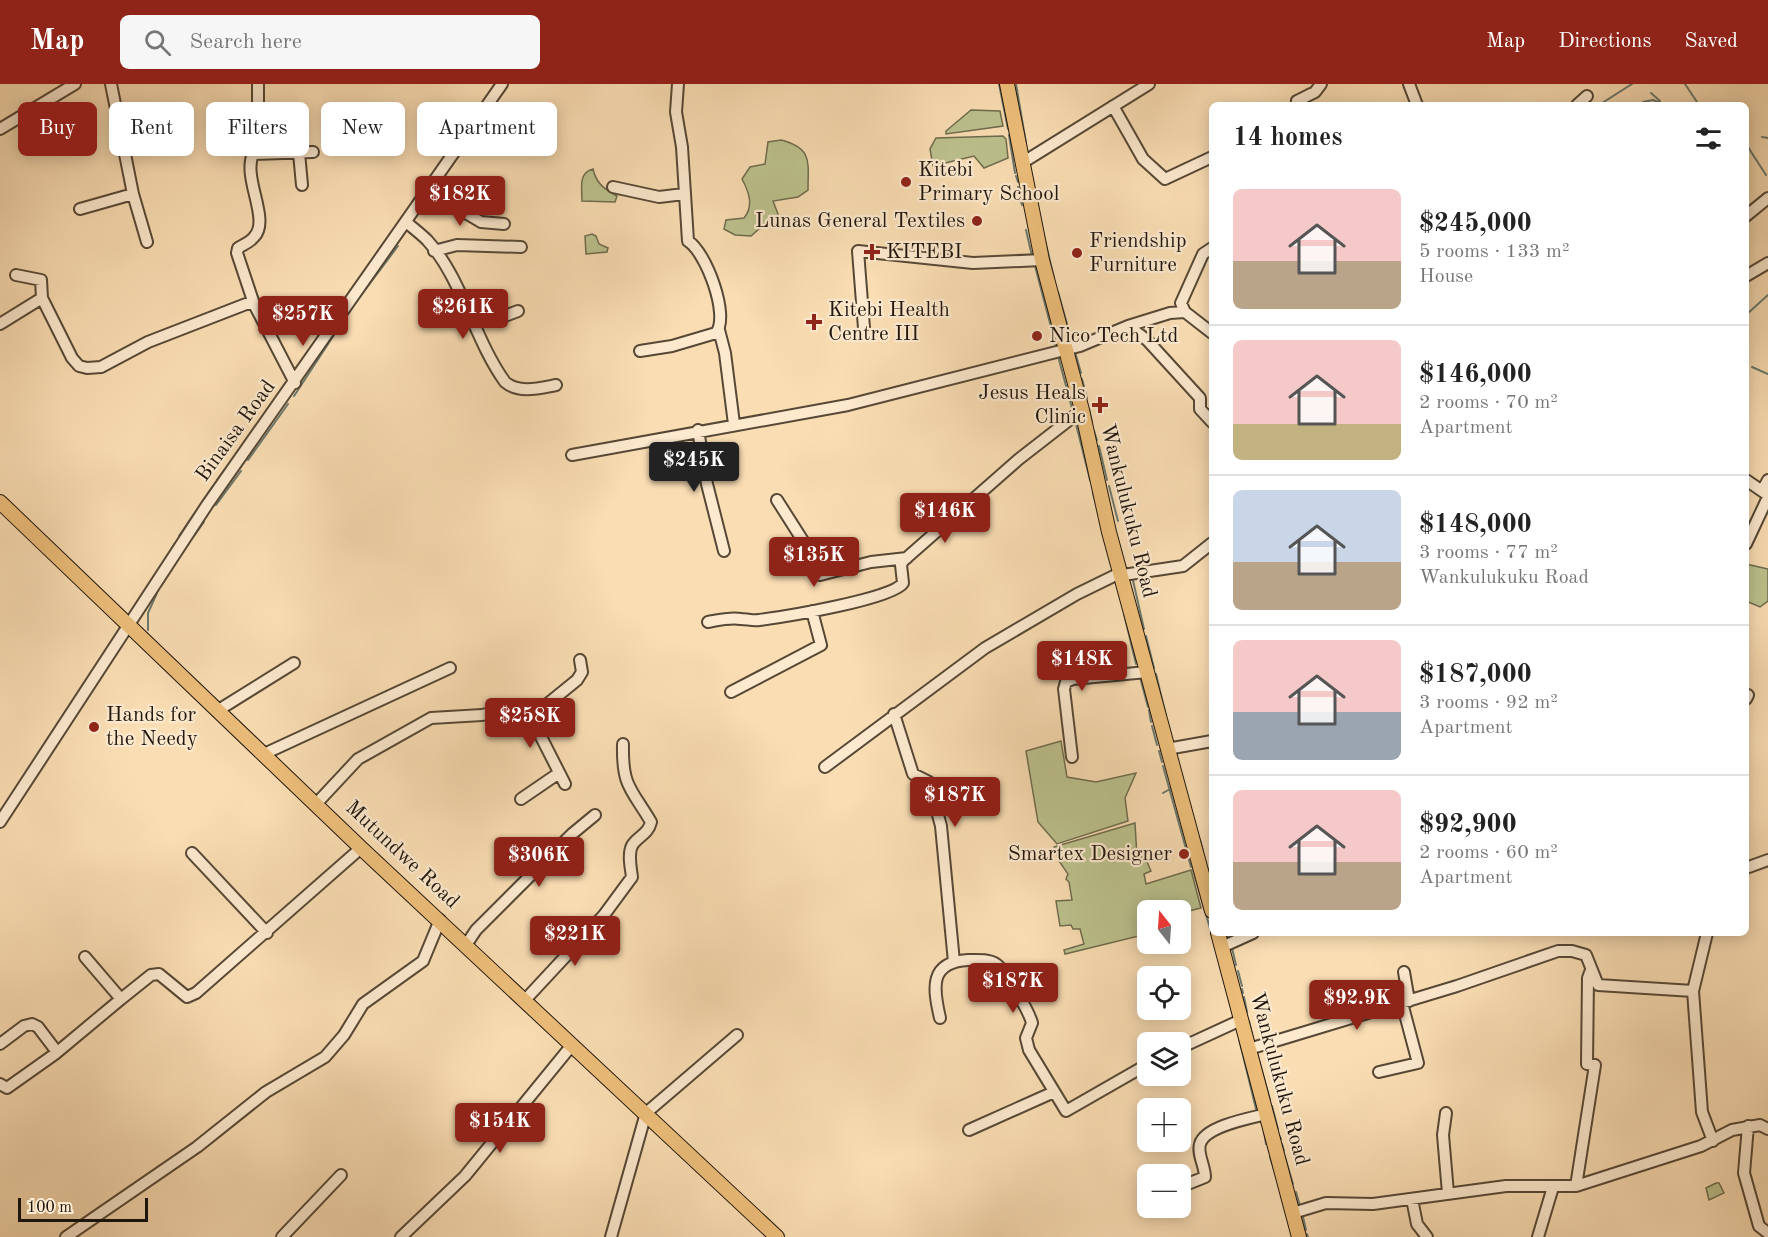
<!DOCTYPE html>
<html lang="en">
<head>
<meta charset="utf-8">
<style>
  :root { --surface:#fff; --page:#f6f6f6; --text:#222; --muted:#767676; --line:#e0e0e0; --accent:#8f2418 }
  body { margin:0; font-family:"Old Standard TT",serif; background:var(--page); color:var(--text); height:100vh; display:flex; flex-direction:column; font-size:22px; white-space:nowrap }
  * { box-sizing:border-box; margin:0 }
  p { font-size:20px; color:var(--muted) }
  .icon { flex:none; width:33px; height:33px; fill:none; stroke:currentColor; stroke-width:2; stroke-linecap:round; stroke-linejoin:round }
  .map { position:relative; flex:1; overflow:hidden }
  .panel { position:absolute; left:1209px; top:18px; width:540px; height:834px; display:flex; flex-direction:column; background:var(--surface); border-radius:9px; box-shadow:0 3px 15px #0003 }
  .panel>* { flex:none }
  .top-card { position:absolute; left:18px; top:18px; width:570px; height:54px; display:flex; gap:12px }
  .needle { width:39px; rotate:343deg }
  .buttons { position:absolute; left:1137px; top:816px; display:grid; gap:12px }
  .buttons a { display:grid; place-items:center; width:54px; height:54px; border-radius:9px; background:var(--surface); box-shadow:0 3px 15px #0003; font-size:30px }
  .scale { position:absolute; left:18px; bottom:15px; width:130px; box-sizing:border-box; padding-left:6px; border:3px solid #1f160d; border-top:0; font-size:16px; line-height:21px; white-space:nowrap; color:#1f160d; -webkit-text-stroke:4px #fce9ce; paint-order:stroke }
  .price { position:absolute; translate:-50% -51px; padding:0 14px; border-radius:6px; background:var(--accent); color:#fff; font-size:20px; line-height:39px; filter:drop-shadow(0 2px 3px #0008) }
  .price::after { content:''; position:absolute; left:50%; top:36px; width:18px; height:14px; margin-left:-9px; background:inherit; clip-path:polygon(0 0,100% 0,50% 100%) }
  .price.on { background:#222; color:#fff }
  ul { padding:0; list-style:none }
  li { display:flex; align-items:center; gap:18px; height:150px; padding:0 24px }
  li+li { border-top:2px solid var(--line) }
  li span { display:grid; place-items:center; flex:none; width:168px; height:120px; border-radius:9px; color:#555 }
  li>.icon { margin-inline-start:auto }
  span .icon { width:72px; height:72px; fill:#fffc; stroke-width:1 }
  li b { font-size:26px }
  h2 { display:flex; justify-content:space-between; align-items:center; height:72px; padding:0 24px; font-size:26px }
  .chip { padding:0 21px; border-radius:9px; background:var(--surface); box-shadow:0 3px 15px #0003; font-size:21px; line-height:54px }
  .chip.on { background:var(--accent); color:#fff }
  header { display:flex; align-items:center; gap:36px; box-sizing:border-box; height:84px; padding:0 30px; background:var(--accent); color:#fff }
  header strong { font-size:28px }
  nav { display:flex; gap:33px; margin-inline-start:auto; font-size:21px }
  .search { width:420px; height:54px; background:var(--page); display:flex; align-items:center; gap:15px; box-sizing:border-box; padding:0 21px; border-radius:9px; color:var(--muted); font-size:22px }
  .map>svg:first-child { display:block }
  .green { fill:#bcc28e; stroke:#6e6c4e; stroke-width:1.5 }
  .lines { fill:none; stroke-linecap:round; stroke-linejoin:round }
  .stream { stroke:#6b796e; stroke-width:2 }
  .minor-casing { stroke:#564836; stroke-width:14 }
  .major-casing { stroke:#1f160d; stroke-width:16 }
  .minor { stroke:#fce9ce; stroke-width:10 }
  .major { stroke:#edbe7a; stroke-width:14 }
  .poi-dot { fill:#8f2418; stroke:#fce9ce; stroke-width:2 }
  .labels { text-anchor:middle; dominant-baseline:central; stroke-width:4.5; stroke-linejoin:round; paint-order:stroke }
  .poi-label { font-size:21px; fill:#1f160d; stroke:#fce9ce; text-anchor:start }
  .street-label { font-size:21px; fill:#1f160d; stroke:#fce9ce }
</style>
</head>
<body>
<header>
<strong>Map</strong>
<div class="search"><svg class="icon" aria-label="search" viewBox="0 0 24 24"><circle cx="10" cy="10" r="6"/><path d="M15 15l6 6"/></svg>Search here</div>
<nav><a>Map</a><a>Directions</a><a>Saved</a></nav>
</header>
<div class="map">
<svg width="1768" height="1153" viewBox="0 0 1768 1153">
  <rect width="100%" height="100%" fill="#faddb3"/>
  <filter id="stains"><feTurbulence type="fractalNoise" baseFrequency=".00333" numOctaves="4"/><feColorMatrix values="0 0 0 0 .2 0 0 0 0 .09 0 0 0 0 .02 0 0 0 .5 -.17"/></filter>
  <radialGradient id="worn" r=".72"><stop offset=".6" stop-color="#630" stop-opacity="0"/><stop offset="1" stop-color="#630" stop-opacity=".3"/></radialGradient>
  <!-- green -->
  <path class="green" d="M971,26L1000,27L1003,42L946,50V47Z
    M1003,52L1006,55L1008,74L984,84L974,72L933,82L930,65L936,54Z
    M781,56C813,64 808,78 808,106L798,113L773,117L778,130L777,139L759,145L751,152L735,151L724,145L726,136L744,134C754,122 749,108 742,95L750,83L765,80L768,58Z
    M593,85C596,99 604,105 617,112L615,118L582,117C582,104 578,89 593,85Z
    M592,150L596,152L599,160L608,164L607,168L586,170L585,152Z
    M1746,480L1768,485V517L1760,523L1746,517Z
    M1061,657L1067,693L1096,698L1136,689L1125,714L1128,737L1057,760L1038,738L1026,667Z
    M1135,739L1137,773H1145L1151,787L1144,790L1146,800L1191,786L1201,824L1181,829L1180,826H1148L1147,850L1065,870L1064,866L1084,860L1080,845H1073L1071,841L1060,842L1056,817L1072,816L1069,798L1066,795L1068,790L1059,777L1054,763Z
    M1716,1099H1719L1724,1109L1709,1116L1706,1104Z"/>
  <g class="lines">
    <!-- stream -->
    <path class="stream" d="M999,0L1008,45
      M1016,0L1026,59
      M1685,0L1699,21
      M1651,9L1660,17
      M1643,18L1653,16L1663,20
      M1599,21L1632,0
      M470,36L495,0
      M1009,51L1015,89
      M1762,53L1768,54
      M1746,60L1766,91
      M1016,92L1018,98
      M1018,103L1022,121
      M412,118L433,89
      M400,137L409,123
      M1026,146L1032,172
      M1044,152L1054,194
      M1035,182L1056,262
      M1058,208L1067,240
      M1746,231L1768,211
      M1069,245L1073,260
      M1075,268L1081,289
      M1058,272L1073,328
      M1752,283L1768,290
      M1082,295L1087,314
      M294,312L353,222L398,162
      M1089,325L1092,338
      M1075,336L1090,396
      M1094,347L1097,356
      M1099,362L1107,396
      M248,376L288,320
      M217,396L225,385
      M1109,402L1118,437
      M1093,409L1096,420
      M216,421L241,387
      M179,452L213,402
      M191,456L204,438
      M166,475L175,459
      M1132,492L1144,545
      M161,502L182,469
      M1124,530L1136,580
      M148,546V529L157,509
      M1146,552L1154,584
      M1156,590L1166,632
      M1140,593L1148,623
      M1149,626L1151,638
      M1152,642L1157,661
      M1159,667L1162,678
      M1163,682L1191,783
      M1163,709L1170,705
      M1200,756L1203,767
      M1193,786L1212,851
      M1227,849L1229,857
      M1232,864L1236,881
      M1238,887L1242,902
      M1242,905L1243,909
      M1244,913L1247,928
      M1249,937L1254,959
      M1239,955L1256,1025
      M1257,969L1270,1016
      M1272,1022L1278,1045
      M1264,1047L1266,1060
      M1279,1051L1281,1055
      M1282,1060L1284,1067
      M1270,1073L1278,1098
      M1285,1073L1293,1100
      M1296,1108L1300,1122
      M1303,1133L1306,1146
      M1307,1150L1308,1153"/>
    <!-- minor casing -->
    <g class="minor-casing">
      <path id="minor" d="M111,0L133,110L147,158
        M258,0V29L253,70L313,68
        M1409,0L1417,21
        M1298,21L1297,17L1315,8L1321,0
        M1577,21L1587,12
        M1113,22L1143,75L1165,95L1212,73
        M0,45L75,0
        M299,69L302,101
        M253,70C242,94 271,136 254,153C250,158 243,161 238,164L237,169L254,220
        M1022,79L1149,0
        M613,103L659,113L684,110
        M429,107L481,138L504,140
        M80,125L133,110
        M1746,132L1768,114
        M406,138C413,144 421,150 427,156C462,194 474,255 505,298C519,310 540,304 556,301
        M434,167L457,161L521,163
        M16,191L41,196L42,214
        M1746,192L1768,179
        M465,221L497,235L518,227
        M1185,228L1181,219L1203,170L1212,164
        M0,240L42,214L72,274L79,282L87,284L101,283L148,258L246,220H254L295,299
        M1128,242L1170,229L1185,228L1212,249
        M864,244L858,167L973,179L1042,176
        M719,246L725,269L734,340
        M640,267L672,262L716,249C730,232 706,168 688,157L682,63L676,28L678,0
        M698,346L707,400L724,467
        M572,371L848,321L1080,262L1128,242L1147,256L1200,314V325L1212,338
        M1746,396L1768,411
        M1762,407L1768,396
        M777,416L805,460L815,485L820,491L871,478L907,474
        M1746,460L1768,413
        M1123,491L1183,482L1212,459
        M708,538C719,536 730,533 741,535C747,535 753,537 759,536C783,533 893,515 903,499L901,481L903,477L1019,375L1082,326
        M731,608L821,561L812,527
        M1746,615L1748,611
        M537,625L533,633L535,641L565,700
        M217,627L294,579
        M894,630L913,690L929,698L941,742L954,878
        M1167,665L1212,657
        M264,670L450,584
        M1072,673L1064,605L1066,598L1073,595L1147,588
        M825,683L985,564L1077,510L1122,488
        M521,715L559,689
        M316,720L358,675L431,634L482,631L515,624L537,625L545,622L577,596L582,588L580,576
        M0,738L207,421L502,0
        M192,769L267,849
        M1746,784L1768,776
        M466,861L476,846L572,750L595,731
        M1222,863L1253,849
        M85,873L121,915L151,891L159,890L187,913L196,909L361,764
        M1404,888L1409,917
        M1693,907L1702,1028L1713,1057
        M525,916L604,831L632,793C631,784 627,769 633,760C640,751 648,750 651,738C631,704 622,703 623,660
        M940,934C933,904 929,878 968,876C977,876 988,875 996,880C1005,886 1029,927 1032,939L1026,954L1029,966L1066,1027L1148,980
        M0,960L24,942L32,940L38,943L57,968
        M1180,964L1241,936
        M1249,965L1457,902L1558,867H1572L1586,871L1598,901L1693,907L1707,849
        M1379,988L1418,979L1402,919
        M0,1000L7,1004L55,970L121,915
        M1446,1029L1443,1051L1448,1109
        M1748,1042L1744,1089L1759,1142L1768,1149
        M969,1046L1054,1008
        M1576,1102L1595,981L1587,980L1588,894L1591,886
        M1180,1103L1205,1093C1205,1082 1197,1070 1200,1060C1205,1042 1251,1034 1267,1030
        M1412,1115L1417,1140L1427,1153
        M1293,1129L1326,1119L1373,1120L1506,1102H1576L1701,1062L1732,1046L1760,1041L1768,1045
        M66,1153L197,1063L266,1008L325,973L344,951L363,920L423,877L440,836
        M282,1153L341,1091
        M401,1153L465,1092L572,961
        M611,1153L646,1029L737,951
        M1538,1153L1553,1103"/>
    </g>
    <!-- major casing -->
    <g class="major-casing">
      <path id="major" d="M1007,0L1042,176L1082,326L1109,448L1212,827
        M0,418L361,764L777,1153
        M1218,849L1299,1153"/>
    </g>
    <!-- minor -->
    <use href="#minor" class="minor"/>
    <!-- major -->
    <use href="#major" class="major"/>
  </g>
  <!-- markers -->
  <g class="poi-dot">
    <circle cx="906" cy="98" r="6"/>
    <circle cx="977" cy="137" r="6"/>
    <path d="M869 159h6v6h6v6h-6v6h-6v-6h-6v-6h6z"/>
    <circle cx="1077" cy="169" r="6"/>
    <path d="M811 229h6v6h6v6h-6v6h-6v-6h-6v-6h6z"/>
    <circle cx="1037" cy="252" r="6"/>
    <path d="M1097 312h6v6h6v6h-6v6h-6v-6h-6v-6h6z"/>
    <circle cx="94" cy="643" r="6"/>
    <circle cx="1184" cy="770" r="6"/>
  </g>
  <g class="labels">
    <!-- poi labels -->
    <g class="poi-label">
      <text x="918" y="86">Kitebi<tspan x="918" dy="24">Primary School</tspan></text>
      <text x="965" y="137" text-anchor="end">Lunas General Textiles</text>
      <text x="1089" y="157">Friendship<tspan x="1089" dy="24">Furniture</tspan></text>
      <text x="886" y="168">KITEBI</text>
      <text x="828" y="226">Kitebi Health<tspan x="828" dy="24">Centre III</tspan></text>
      <text x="1049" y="252">Nico Tech Ltd</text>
      <text x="1086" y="309" text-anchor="end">Jesus Heals<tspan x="1086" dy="24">Clinic</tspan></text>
      <text x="106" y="631">Hands for<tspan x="106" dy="24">the Needy</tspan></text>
      <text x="1172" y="770" text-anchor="end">Smartex Designer</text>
    </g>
    <!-- street labels -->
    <g class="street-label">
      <text transform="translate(236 347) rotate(-54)">Binaisa Road</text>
      <text transform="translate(1128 427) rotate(76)">Wankulukuku Road</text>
      <text transform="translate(402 771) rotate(43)">Mutundwe Road</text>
      <text transform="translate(1279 995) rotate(75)">Wankulukuku Road</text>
    </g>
  </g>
  <rect width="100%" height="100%" filter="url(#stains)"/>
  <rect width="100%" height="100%" fill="url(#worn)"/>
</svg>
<div class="buttons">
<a><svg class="needle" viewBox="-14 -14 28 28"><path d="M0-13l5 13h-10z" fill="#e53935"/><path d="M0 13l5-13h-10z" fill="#767676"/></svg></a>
<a><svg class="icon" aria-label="locate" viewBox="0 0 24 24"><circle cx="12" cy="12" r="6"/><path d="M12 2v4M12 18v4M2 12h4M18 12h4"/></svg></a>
<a><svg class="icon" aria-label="layers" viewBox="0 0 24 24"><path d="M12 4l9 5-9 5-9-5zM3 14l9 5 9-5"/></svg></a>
<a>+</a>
<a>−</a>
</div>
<div class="scale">100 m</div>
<b class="price" style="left:460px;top:143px">$182K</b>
<b class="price" style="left:463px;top:256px">$261K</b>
<b class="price" style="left:303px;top:263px">$257K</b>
<b class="price on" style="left:694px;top:409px">$245K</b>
<b class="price" style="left:945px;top:460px">$146K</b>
<b class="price" style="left:814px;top:504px">$135K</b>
<b class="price" style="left:1082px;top:608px">$148K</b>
<b class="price" style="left:530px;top:665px">$258K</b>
<b class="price" style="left:955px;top:744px">$187K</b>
<b class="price" style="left:539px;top:804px">$306K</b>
<b class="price" style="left:575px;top:883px">$221K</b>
<b class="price" style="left:1013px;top:930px">$187K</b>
<b class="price" style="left:1357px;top:947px">$92.9K</b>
<b class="price" style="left:500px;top:1070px">$154K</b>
<div class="top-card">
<a class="chip on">Buy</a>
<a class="chip">Rent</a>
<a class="chip">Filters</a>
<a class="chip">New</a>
<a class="chip">Apartment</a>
</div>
<section class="panel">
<h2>14 homes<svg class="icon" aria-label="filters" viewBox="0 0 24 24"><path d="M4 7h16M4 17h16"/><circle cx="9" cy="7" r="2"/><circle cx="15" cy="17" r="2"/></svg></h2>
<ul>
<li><span style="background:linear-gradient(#f6c9c9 60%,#b9a48a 0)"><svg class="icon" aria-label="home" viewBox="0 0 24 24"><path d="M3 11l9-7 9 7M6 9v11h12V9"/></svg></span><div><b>$245,000</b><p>5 rooms · 133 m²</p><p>House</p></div></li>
<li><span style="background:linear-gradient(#f6c9c9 70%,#c2b280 0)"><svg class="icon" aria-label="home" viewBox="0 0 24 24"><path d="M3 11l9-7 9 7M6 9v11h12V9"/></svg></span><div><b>$146,000</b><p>2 rooms · 70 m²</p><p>Apartment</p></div></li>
<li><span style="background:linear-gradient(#c9d6e8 60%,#b9a48a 0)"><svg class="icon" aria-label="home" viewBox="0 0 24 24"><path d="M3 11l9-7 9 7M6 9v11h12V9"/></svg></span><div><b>$148,000</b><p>3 rooms · 77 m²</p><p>Wankulukuku Road</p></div></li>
<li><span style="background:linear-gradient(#f6c9c9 60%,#9aa5b1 0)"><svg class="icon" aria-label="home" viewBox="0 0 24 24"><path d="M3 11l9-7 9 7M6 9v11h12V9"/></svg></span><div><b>$187,000</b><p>3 rooms · 92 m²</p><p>Apartment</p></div></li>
<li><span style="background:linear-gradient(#f6c9c9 60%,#b9a48a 0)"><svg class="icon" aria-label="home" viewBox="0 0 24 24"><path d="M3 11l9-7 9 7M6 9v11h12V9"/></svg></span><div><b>$92,900</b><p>2 rooms · 60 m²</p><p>Apartment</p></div></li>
</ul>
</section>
</div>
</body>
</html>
